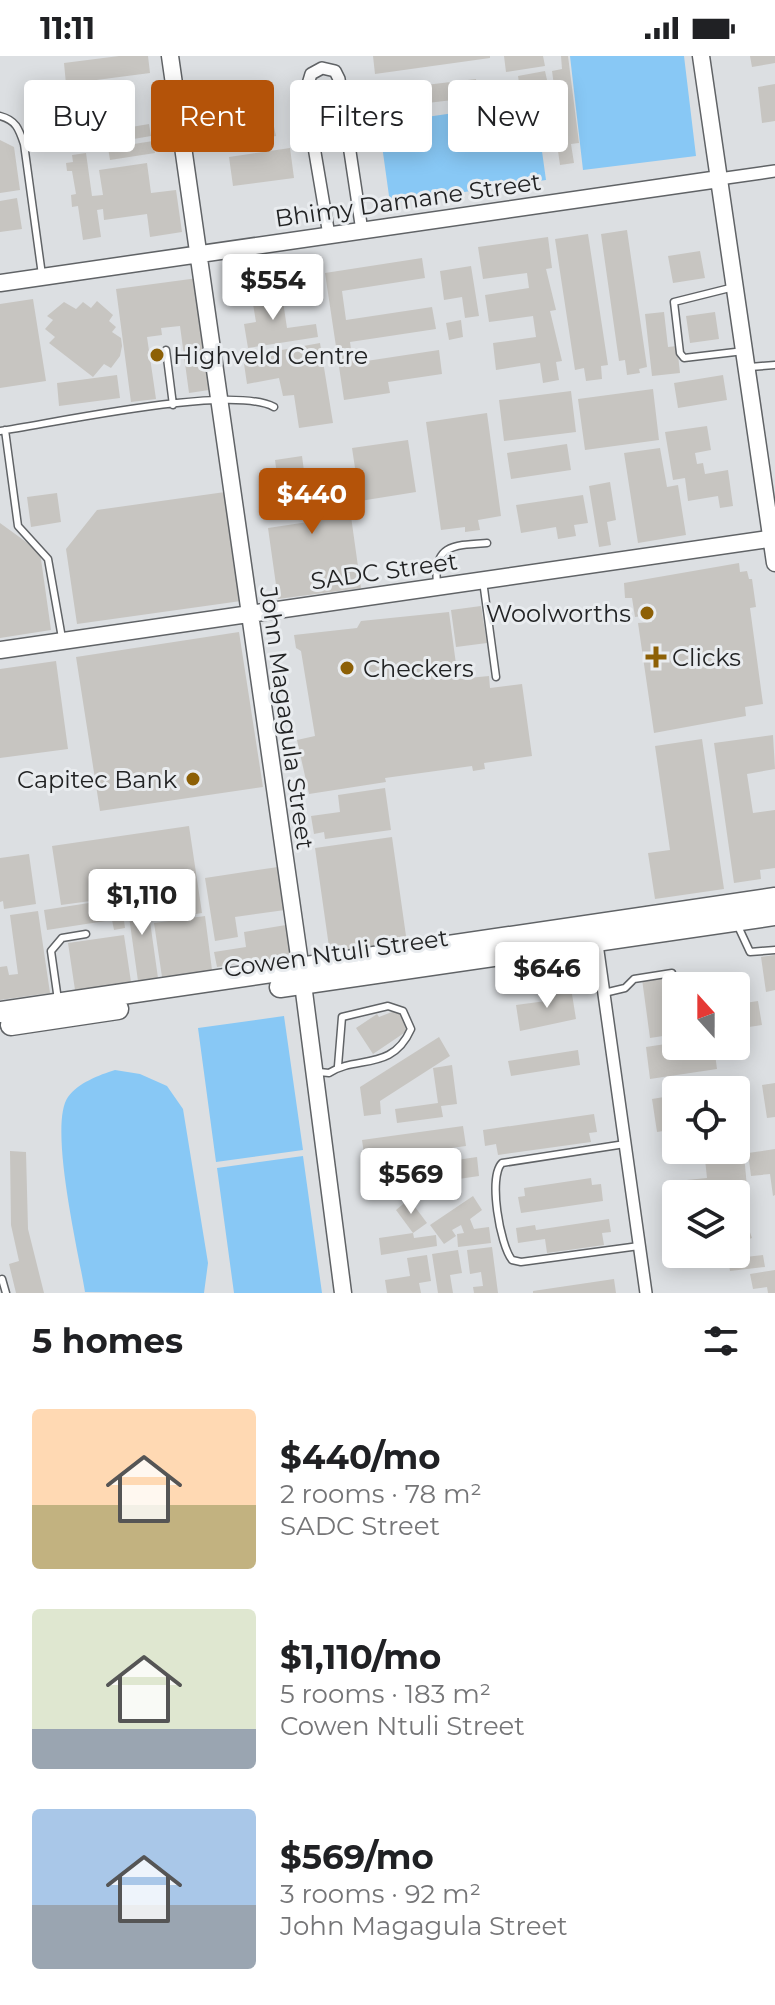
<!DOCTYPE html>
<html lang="en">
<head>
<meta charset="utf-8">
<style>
  :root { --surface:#fff; --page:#f2f2f2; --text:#202124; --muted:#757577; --accent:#b45309 }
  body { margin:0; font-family:Montserrat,sans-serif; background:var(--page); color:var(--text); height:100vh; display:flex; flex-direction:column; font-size:30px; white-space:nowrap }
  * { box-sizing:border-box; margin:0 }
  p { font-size:26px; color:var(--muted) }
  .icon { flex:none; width:44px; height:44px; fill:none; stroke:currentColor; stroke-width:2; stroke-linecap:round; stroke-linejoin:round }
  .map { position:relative; height:1237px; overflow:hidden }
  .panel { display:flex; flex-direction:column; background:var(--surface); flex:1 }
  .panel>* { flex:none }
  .top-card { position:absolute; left:24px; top:24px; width:728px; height:72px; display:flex; gap:16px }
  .needle { width:52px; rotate:339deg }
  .buttons { position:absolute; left:662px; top:916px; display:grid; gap:16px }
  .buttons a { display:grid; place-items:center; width:88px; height:88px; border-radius:8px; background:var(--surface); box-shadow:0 4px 20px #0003; font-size:40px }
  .price { position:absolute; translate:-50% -68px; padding:0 18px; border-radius:8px; background:#fff; color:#222; font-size:26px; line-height:52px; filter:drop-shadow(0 2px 4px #0008) }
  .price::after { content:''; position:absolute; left:50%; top:48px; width:24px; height:18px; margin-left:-12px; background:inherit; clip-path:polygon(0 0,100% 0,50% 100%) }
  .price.selected { background:var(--accent); color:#fff }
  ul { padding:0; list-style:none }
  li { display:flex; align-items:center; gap:24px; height:200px; padding:0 32px }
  li span { display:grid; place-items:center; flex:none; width:224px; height:160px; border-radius:8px; color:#555 }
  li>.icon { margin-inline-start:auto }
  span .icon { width:96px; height:96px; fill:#fffc; stroke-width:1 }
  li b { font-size:34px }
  h2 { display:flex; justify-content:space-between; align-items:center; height:96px; padding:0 32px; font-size:34px }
  .chip { padding:0 28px; border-radius:8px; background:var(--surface); box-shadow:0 4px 20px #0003; font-size:28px; line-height:72px }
  .chip.selected { background:var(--accent); color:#fff }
  .status { display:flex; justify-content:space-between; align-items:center; height:56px; padding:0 40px; background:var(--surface); direction:ltr }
  .status svg { height:22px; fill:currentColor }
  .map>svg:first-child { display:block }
  .green { fill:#88c8f5 }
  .building { fill:#c7c5c1 }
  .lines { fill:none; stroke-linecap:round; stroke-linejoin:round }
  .lane-casing { stroke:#606366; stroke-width:9 }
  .street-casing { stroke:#606366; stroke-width:14 }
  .secondary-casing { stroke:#606366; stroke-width:19 }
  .highway-casing { stroke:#606366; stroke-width:23 }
  .lane { stroke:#fff; stroke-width:6 }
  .street { stroke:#fff; stroke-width:11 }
  .secondary { stroke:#fff; stroke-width:16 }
  .highway { stroke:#fff; stroke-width:20 }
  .poi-dot { fill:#8d6006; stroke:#e9ecef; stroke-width:3 }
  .labels { text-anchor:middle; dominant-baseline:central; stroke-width:6; stroke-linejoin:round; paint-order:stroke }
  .street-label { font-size:24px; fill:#222324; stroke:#e9ecef }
  .poi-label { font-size:24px; fill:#222324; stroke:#e9ecef; text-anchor:start }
</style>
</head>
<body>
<div class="status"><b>11:11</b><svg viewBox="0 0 49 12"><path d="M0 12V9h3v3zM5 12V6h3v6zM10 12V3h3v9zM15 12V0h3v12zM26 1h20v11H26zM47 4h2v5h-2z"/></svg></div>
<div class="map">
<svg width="775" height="1237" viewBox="0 0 775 1237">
  <rect width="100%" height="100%" fill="#dcdfe2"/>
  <!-- green -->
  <path class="green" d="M570,0H684L696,100L583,114Z
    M535,45L546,124L390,147L379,68Z
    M284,960L303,1094L216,1106L198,972Z
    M115,1014L140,1018L167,1030L183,1053L208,1207L204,1237L85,1236C79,1198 48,1069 68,1041C78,1027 99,1019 115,1014Z
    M303,1100L322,1237H234L217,1112Z"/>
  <!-- building -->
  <path class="building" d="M119,0H148L150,17L66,28L64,7Z
    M373,0H490V2L375,18Z
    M504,0H543L545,10L506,16Z
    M561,0H568L579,87L571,88L574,107L560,109L555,74H548L545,52L557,51L552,15L562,13Z
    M750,0H775V7L752,11Z
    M545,15L547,24L537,26L538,30L520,33L518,20Z
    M476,23L478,41L419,48L417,30Z
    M775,28V65L762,67L758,31Z
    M59,40L61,50L69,48L75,82L54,85L46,42Z
    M273,66L276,80L240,87L238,72Z
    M149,68L151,80L98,89L96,77Z
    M0,84L14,91L20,134L0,137Z
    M153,85L155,97L110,104L108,92Z
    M290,92L294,122L233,130L229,101Z
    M86,97L92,140L103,139L99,114L147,107L151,137L176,134L182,176L150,181L147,158L104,164L103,153L97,154L101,181L83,184L78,150L72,151L71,139L76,138L72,115H67L66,107L73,106L72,99Z
    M17,142L22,173L0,176V145Z
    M627,174L647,311L639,313L640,317L627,319L625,304L619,305L601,178Z
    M588,178L608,309L601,310L602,323L586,325L584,312L575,314L555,183Z
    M548,181L552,212L546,213L556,254L550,255L562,305L556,306L559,324L543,327L540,307L496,314L493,287L536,281L533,260L489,266L485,239L529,232L527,217L483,223L478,191Z
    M700,195L705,222L673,227L668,200Z
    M422,202L425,222L342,235L346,264L432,251L436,273L350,286L353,307L439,294L442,318L388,326L390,337L344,344L325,217Z
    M471,210L479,260L465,262L462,241L444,244L440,215Z
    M198,222L209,334L189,337L180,270L161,272L162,279L147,281L156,343L131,346L116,233Z
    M281,232L287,272L316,268L318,281L248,292L244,268L256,266L251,236Z
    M33,243L46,325L0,332V248Z
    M97,245L113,259L109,265L116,271L112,276L121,282L122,290L120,300L111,312L104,308L93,321L49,287L55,281L45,273L53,264L47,260L64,246L76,253L83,246L91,252Z
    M664,256L668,291L677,290L680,317L652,320L645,258Z
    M715,256L719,283L690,287L686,260Z
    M461,264L463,281L449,284L446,267Z
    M320,287L333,367L299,372L294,339L283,340L279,322L247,328L243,301Z
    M117,319L120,342L59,350L57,327Z
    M723,319L727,344L678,352L674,327Z
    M653,333L659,384L585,394L578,343Z
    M571,335L576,376L504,385L499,344Z
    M487,357L501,460L478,464L480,474L465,476V471L441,474L426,366Z
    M707,370L711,394L695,397L697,408L703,407L705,418L728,414L733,450L720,452L718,440L688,445L685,422L673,424L665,376Z
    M408,384L416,436L360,445L352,392Z
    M567,388L571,414L511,423L507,397Z
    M660,392L667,431L678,429L686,479L638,487L624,397Z
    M302,400L304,415L320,413L321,423L337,421L340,447L349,446L361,532L278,543L268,472L328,463L326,446L268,455L267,445L280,443L275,404Z
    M610,426L616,464L607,466L611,489L599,491L589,430Z
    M225,436L241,545L77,568L66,493L97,454Z
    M57,437L61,466L31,471L27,441Z
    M583,439L588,467L574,469L576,480L558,483L556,471L521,477L516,449Z
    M0,467L40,496L51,574L0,582Z
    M739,507L740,516L747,515L749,523H752L756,551L750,552L763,648L745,651L746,660L654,677L638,567L652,566L650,559L635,561L632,542H625L624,527Z
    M481,550L487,587L456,591L451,554Z
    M449,556L458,623L489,620L490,632L522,628L532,700L484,707L485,713L473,715L472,710L385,722L386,726L309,738L297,684L315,680L301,595L296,592L294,579L357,572L361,565Z
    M239,576L263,731L100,755L76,601Z
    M56,605L68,693L0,702V613Z
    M773,679L775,713L747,718L753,757L775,754V812L760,814L761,823L734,827L714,687Z
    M702,683L724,833L655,843L648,797L670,794L655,690Z
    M385,732L391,774L325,783L324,776L314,778L311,760L340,756L338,739Z
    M189,770L202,857L159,864L149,814L117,819L120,841L61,849L52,790Z
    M392,781L407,887L330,898L315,792Z
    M29,798L36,848L4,853L3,845L0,846V802Z
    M278,811L285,854L235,861L238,881L215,885L205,822Z
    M146,837L158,922L138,925L126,839Z
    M121,842L125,872L114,874L112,864L47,874L44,854Z
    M38,855L50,937L0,944V911L7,910L9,919L18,918L10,859Z
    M205,860L212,914L162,921L154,867Z
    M286,869L290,900L217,911L214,896L246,891L244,876Z
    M124,879L131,926L75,934L68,887Z
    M775,899V934L766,936L761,901Z
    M687,916L689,930H676V978L650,982L642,923Z
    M741,921L745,947L758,945L762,969L736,973V930H702Z
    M571,932L576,963L520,975L516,949L546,945L544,936Z
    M397,954L410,973L373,998L356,972L377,958L379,961Z
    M439,981L450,1000L380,1045L381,1058L364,1060L360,1031Z
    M672,987L674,1000L692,997L690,990H714L717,1013L650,1023L646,991Z
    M578,994L580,1009L511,1020L508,1005Z
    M452,1009L457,1048L441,1050L443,1061L397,1067L395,1053L438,1047L433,1012Z
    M775,1027V1061L767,1062L762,1029Z
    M676,1039V1073L657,1076L652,1043Z
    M594,1058L597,1076L589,1077L591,1086L498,1099L496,1088L485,1090L483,1074Z
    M463,1070L466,1090L365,1104L362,1084Z
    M743,1088L747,1131L676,1138V1150L668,1151L666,1126L707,1122L704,1094H736V1089Z
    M775,1093V1139L773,1140L770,1118L751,1120L748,1097Z
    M10,1095L26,1096L28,1173L44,1237H16L9,1208L19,1205L11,1169Z
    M477,1101L479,1120L370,1136L368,1117Z
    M591,1122L592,1129L601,1128L603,1145L521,1157L518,1141L525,1140L524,1132Z
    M473,1140L482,1154L470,1163L474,1173L489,1171L491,1187L458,1191L457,1178L464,1177L461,1169L452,1174L456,1180L444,1188L430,1169Z
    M409,1143L427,1167L413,1177L396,1154Z
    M745,1162L752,1182L738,1187L741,1196L736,1198V1165Z
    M609,1163L611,1176L602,1177L604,1189L547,1197L545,1183L518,1187L516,1172L535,1169L536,1174Z
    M413,1177L414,1182L436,1179L437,1190L381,1199L379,1182Z
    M492,1191L498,1237H474L473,1231L483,1230L481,1216L470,1218L467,1194Z
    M458,1194L462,1217L450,1219L453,1237H438L432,1198Z
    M427,1199L431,1225L419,1227L421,1237H387L385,1224L410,1220L407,1202Z
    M763,1199L765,1211L730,1215L728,1203Z
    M775,1214V1237H768L767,1231L753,1233L750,1218Z
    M614,1223L616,1237H533V1235Z"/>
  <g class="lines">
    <!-- lane casing -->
    <g class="lane-casing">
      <path id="lane" d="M0,60C16,64 19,73 24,88L42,219
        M734,231L674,246L680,297L684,302L744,295
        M166,294L173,349
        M750,311L775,309
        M5,374L18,470L48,503L62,582
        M0,375C55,367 231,328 274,351
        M483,525L496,621
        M437,528C433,489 453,489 487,487
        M737,868L750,896L775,894
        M604,937L625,932L634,923L672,917
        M58,944L51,895L62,882L86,878
        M319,1016L329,1017C356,999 392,1016 411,973L403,955L388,950L342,961L338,1010
        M625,1088L502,1107C488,1121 500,1189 512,1204L521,1206L639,1190
        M2,1223L6,1237"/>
    </g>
    <!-- street casing -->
    <g class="street-casing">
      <path id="street" d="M719,123L775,115
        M329,179L305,38L311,18L322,12L335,15L339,23L362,175
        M596,881L646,1237"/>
    </g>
    <!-- secondary casing -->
    <g class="secondary-casing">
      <path id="secondary" d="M170,0L303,928L343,1237
        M701,0L775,507
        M0,227L719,123
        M0,594L775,482"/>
    </g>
    <!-- highway casing -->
    <g class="highway-casing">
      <path id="highway" d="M280,931L775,859
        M0,956L775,842
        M11,969L118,953"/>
    </g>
    <!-- lane -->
    <use href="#lane" class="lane"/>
    <!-- street -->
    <use href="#street" class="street"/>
    <!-- secondary -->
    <use href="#secondary" class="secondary"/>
    <!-- highway -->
    <use href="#highway" class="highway"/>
  </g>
  <!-- markers -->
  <g class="poi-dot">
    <circle cx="157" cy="299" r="8"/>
    <circle cx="647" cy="557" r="8"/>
    <path d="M652 589h8v8h8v8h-8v8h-8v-8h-8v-8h8z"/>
    <circle cx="347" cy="612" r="8"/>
    <circle cx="193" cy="723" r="8"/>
  </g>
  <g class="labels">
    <!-- street labels -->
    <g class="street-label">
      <text transform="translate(408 144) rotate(-8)">Bhimy Damane Street</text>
      <text transform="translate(384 515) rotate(-8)">SADC Street</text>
      <text transform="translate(287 662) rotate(82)">John Magagula Street</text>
      <text transform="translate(336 897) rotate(-8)">Cowen Ntuli Street</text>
    </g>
    <!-- poi labels -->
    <g class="poi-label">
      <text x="173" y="299">Highveld Centre</text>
      <text x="631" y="557" text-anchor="end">Woolworths</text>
      <text x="672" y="601">Clicks</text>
      <text x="363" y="612">Checkers</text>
      <text x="177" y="723" text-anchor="end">Capitec Bank</text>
    </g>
  </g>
</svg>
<div class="buttons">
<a><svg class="needle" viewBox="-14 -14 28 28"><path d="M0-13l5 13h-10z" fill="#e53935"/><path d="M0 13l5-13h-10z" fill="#757577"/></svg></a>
<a><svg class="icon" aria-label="locate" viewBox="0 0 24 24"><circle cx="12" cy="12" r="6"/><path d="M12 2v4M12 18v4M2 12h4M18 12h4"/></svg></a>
<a><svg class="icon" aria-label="layers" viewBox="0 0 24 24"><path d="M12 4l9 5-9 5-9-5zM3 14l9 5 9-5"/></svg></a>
</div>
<b class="price" style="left:273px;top:266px">$554</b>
<b class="price selected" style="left:312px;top:480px">$440</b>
<b class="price" style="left:142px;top:881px">$1,110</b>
<b class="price" style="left:547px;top:954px">$646</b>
<b class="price" style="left:411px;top:1160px">$569</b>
<div class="top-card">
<a class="chip">Buy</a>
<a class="chip selected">Rent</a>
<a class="chip">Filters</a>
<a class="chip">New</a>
</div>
</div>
<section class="panel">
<h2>5 homes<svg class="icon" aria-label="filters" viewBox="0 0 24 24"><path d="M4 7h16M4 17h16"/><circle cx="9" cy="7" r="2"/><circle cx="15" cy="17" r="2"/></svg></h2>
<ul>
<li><span style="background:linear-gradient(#ffd9b3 60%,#c2b280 0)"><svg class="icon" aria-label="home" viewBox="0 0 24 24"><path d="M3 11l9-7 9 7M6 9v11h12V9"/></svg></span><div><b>$440/mo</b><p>2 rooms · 78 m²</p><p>SADC Street</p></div></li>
<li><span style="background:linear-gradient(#dfe7d0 75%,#9aa5b1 0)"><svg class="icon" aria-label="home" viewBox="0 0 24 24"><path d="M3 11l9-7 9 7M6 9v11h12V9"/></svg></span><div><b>$1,110/mo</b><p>5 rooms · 183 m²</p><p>Cowen Ntuli Street</p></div></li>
<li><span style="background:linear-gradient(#a9c7e8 60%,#9aa5b1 0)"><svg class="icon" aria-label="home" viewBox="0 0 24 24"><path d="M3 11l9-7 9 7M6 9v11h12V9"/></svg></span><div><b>$569/mo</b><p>3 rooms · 92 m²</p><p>John Magagula Street</p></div></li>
</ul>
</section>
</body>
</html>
